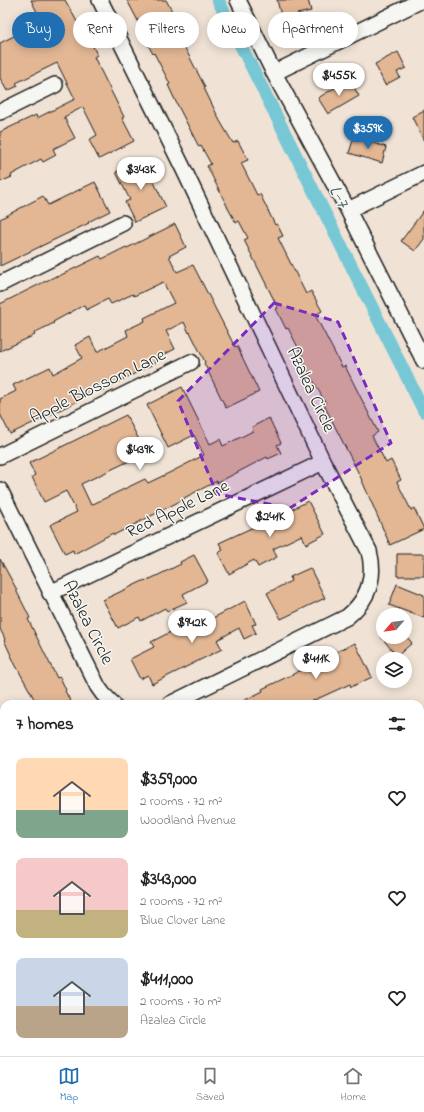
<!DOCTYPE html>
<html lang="en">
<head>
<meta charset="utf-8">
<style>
  :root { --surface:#fff; --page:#f6f6f6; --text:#222; --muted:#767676; --line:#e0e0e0; --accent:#1f6fb2 }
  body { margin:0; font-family:"Indie Flower",sans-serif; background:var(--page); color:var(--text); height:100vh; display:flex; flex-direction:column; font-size:15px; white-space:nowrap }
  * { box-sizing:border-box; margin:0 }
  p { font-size:13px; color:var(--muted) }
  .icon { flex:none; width:22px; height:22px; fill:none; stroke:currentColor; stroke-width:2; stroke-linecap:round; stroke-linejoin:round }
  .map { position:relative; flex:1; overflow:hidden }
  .sheet { position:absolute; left:0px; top:700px; width:424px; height:356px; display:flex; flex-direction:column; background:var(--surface); border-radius:12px 12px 0 0; box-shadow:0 2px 10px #0003 }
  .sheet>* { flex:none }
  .guide { position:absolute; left:12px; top:12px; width:400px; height:36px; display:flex; gap:8px }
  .needle { width:26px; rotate:242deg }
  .fabs { position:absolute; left:376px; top:608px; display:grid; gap:8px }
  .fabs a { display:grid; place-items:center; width:36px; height:36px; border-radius:50%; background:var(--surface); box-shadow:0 2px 10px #0003; font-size:20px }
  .price { position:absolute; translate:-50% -34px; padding:0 9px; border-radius:14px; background:#fff; color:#222; font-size:13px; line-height:26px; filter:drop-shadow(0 1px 2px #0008) }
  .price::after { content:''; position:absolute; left:50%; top:24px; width:12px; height:9px; margin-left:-6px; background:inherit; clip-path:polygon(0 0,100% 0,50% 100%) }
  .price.active { background:var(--accent); color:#fff }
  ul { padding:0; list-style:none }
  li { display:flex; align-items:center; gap:12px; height:100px; padding:0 16px }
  li span { display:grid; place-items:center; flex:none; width:112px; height:80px; border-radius:8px; color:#555 }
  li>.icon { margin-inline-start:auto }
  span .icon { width:48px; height:48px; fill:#fffc; stroke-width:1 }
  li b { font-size:17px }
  h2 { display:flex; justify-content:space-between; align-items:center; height:48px; padding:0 16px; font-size:17px }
  .chip { padding:0 14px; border-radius:18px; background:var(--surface); box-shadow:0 2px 10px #0003; font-size:14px; line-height:36px }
  .chip.active { background:var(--accent); color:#fff }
  .tab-bar { display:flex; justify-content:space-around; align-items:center; height:56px; border-top:1px solid var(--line); background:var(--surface); font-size:11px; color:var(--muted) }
  .tab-bar a { display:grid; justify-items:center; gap:2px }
  .tab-bar .active { color:var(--accent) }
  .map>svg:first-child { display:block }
  .water { fill:#78c7d5; stroke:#53838b }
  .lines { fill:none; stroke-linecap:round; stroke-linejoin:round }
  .canal { stroke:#78c7d5; stroke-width:13 }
  .building { fill:#e3b794; stroke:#1c1c1c }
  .service-casing { stroke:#1c1c1c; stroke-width:11 }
  .minor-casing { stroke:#1c1c1c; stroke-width:18 }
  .service { stroke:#f6f6f2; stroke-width:8 }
  .minor { stroke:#f6f6f2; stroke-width:15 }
  .marked { fill:#7b2cbf; fill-opacity:0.2; stroke:#7b2cbf; stroke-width:3; stroke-dasharray:8 5; stroke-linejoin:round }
  .labels { text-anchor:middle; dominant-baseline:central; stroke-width:3; stroke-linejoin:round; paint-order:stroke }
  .street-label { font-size:18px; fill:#1c1c1c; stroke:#f6f6f2 }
  .water-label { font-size:19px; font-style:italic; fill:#3c585d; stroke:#f6f6f2 }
</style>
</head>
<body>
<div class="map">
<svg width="424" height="1056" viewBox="0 0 424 1056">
  <rect width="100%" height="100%" fill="#f0e3d6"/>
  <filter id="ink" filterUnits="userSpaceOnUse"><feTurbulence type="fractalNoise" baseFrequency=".025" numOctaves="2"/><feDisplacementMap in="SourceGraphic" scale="8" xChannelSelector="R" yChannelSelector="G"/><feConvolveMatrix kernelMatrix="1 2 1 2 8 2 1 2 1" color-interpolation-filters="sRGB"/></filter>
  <g filter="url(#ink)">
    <!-- water -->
    <path class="water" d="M65,1052H151L153,1056H66Z"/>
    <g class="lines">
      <!-- canal -->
      <path class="canal" d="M218,0L424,411"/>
    </g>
    <!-- building -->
    <path class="building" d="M31,0H65L90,45L92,44L97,55L94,57L124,117L122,118L134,141L99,159L89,140L97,135L83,107L64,117L75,138L53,149L56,155L43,162L41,159L11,175L12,177L0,182V132L36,115L37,118L75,99L57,63L16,83L18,86L7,91L0,78V43L38,24L33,14L37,12Z
      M127,0H166L173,13L168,15L205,87L204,88L220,121L233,143L238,141L248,160L241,163L257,195L260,194L275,225L277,224L283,236L278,238L306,294L311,291L322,311L315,315L342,367L345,366L378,432L372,436L386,463L391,460L401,480L397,482L411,510L414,508L424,529L390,545L360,476L324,405L326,404L302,360L304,359L288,328L286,329L276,309L278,308L244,240L248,238L239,221L236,223L229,210L207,166L211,164L201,146L199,147L176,102L168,85L170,84L154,53L153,54L146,41L148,40Z
      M277,0H308L311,11L297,14L299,23L284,27Z
      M398,52L406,68L397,72L400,77L385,85L375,64Z
      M349,79L359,96L328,114L318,98Z
      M424,110V141L412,117Z
      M354,137L386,147L382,163L349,153Z
      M136,162L139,167L146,163L152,175L151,176L166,207L135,222L125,202L130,200L116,172Z
      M95,182L110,211L88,222L89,223L0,266V219L43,196L48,205Z
      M424,210V239L415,251L401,241Z
      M175,224L186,247L169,256L177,272L193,265L235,347L237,346L259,392L226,408L204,363L205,362L190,332L189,333L184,322L166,331L175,349L155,359L157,362L99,392L98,389L74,403L10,434L0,414V399L16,391L13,385L50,367L53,374L82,358L75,345L90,337L97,352L128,336L126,330L145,321L144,318L174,303L163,282L134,296L133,294L111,304L108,299L86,310L84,305L53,322L54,323L34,333L35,335L0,351V304L56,276L57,277L100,256L102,259L126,247L127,248Z
      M182,387L210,444L220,439L223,446L253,431L252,427L269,418L281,443L277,445L281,453L268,459L267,457L217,483V481L184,498V499L114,535L113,533L74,554L73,550L65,554L50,525L77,512L66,491L44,502L32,477L35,475L29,463L126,415L146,453L81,484L91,505L145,479L148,483L171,472L204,455L194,435L168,448L147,405Z
      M308,501L325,534L306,544L302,535L273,549L277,557L258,567L254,560L229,574L218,553L223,550L219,543L273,518L272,517L284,511L285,513Z
      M397,554H424V576H397Z
      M194,555L208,581L183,594L187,602L167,611L165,608L141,621L139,617L118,628L103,600L145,580L146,581L181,564L180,562Z
      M0,559L17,590H16L30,618L28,619L43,650L57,678L60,677L66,690L65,691L72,704H37L15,664L4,640L5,639L0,629Z
      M310,568L325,598L281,619L267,593L291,581L290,577Z
      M397,584L424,595V618L389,605Z
      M245,601L256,624L252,625L256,633L244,639L239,628L217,640L222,649L152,684L148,675L140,679L130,659L154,647L151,642L194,620L198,626Z
      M381,637H407L412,643L397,656Z
      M355,643L372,677L351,687L350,684L306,704H237L263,691L262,689L335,654L334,653Z"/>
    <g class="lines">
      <!-- service casing -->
      <g class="service-casing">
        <path id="service" d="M420,737L424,738
          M0,865L4,863
          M420,973L424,981
          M420,1004L424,1002
          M340,1052L342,1056
          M413,1056L424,1050"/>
      </g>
      <!-- minor casing -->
      <g class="minor-casing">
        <path id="minor" d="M100,0L184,170L323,462L369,551C376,578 368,600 347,617L170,704
          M238,0L274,73L348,210L424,361
          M274,73L422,0
          M0,112L55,85
          M348,210L424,173
          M0,284L123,223
          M0,456L191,362
          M0,490L98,687L103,694L113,704
          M50,593L323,462
          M0,827L4,835
          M420,855L424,863
          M0,964L4,962
          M260,1052L262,1056"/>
      </g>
      <!-- service -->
      <use href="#service" class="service"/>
      <!-- minor -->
      <use href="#minor" class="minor"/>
    </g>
  </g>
  <!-- marked area -->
  <path class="marked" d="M274,303L338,322L391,443L290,508L217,494L178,401Z"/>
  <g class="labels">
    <!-- street labels -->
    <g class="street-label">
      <text transform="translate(98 387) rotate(-26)">Apple Blossom Lane</text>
      <text transform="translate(310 390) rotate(65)">Azalea Circle</text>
      <text transform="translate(178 510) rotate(-26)">Red Apple Lane</text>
      <text transform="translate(87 623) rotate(63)">Azalea Circle</text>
    </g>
    <!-- water labels -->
    <g class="water-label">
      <text transform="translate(338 197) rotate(63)">L-7</text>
    </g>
  </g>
</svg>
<div class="fabs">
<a><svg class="needle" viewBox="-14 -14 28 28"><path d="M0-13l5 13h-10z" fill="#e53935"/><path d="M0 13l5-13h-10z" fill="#767676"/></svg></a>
<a><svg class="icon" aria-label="layers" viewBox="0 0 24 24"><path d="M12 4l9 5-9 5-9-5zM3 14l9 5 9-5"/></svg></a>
</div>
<b class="price" style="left:339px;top:97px">$455K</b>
<b class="price active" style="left:368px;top:150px">$359K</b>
<b class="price" style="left:141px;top:191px">$343K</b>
<b class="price" style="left:140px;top:471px">$439K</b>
<b class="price" style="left:270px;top:538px">$241K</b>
<b class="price" style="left:192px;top:644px">$942K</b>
<b class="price" style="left:316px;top:680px">$411K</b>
<div class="guide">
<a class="chip active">Buy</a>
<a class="chip">Rent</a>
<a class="chip">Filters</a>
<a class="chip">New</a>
<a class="chip">Apartment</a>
</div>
<section class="sheet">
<h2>7 homes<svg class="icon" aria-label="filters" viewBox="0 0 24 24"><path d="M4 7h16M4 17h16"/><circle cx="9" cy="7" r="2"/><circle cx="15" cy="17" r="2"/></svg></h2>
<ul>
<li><span style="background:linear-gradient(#ffd9b3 65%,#7fa58c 0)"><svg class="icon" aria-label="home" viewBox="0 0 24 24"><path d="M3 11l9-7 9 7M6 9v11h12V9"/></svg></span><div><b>$359,000</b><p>2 rooms · 72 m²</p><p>Woodland Avenue</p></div><svg class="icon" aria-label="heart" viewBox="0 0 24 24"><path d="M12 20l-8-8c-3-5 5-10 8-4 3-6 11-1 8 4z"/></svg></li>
<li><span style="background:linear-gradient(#f6c9c9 65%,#c2b280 0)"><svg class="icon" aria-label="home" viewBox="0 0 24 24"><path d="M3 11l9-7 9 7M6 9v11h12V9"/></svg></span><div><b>$343,000</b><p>2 rooms · 72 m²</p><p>Blue Clover Lane</p></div><svg class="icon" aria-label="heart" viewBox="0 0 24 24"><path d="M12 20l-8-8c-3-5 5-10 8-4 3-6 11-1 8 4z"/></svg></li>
<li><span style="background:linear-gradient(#c9d6e8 60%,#b9a48a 0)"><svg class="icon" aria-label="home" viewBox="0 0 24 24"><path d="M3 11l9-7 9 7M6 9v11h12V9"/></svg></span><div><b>$411,000</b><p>2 rooms · 70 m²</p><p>Azalea Circle</p></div><svg class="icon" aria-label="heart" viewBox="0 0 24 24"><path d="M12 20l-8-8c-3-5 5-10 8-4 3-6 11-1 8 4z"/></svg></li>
</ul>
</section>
</div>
<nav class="tab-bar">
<a class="active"><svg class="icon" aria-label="map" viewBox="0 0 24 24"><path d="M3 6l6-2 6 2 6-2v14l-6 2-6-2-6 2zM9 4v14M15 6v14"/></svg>Map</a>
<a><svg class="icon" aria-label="saved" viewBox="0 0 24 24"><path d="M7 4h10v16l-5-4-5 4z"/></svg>Saved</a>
<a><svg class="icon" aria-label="home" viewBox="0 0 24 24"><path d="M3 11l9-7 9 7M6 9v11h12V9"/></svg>Home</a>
</nav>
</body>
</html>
